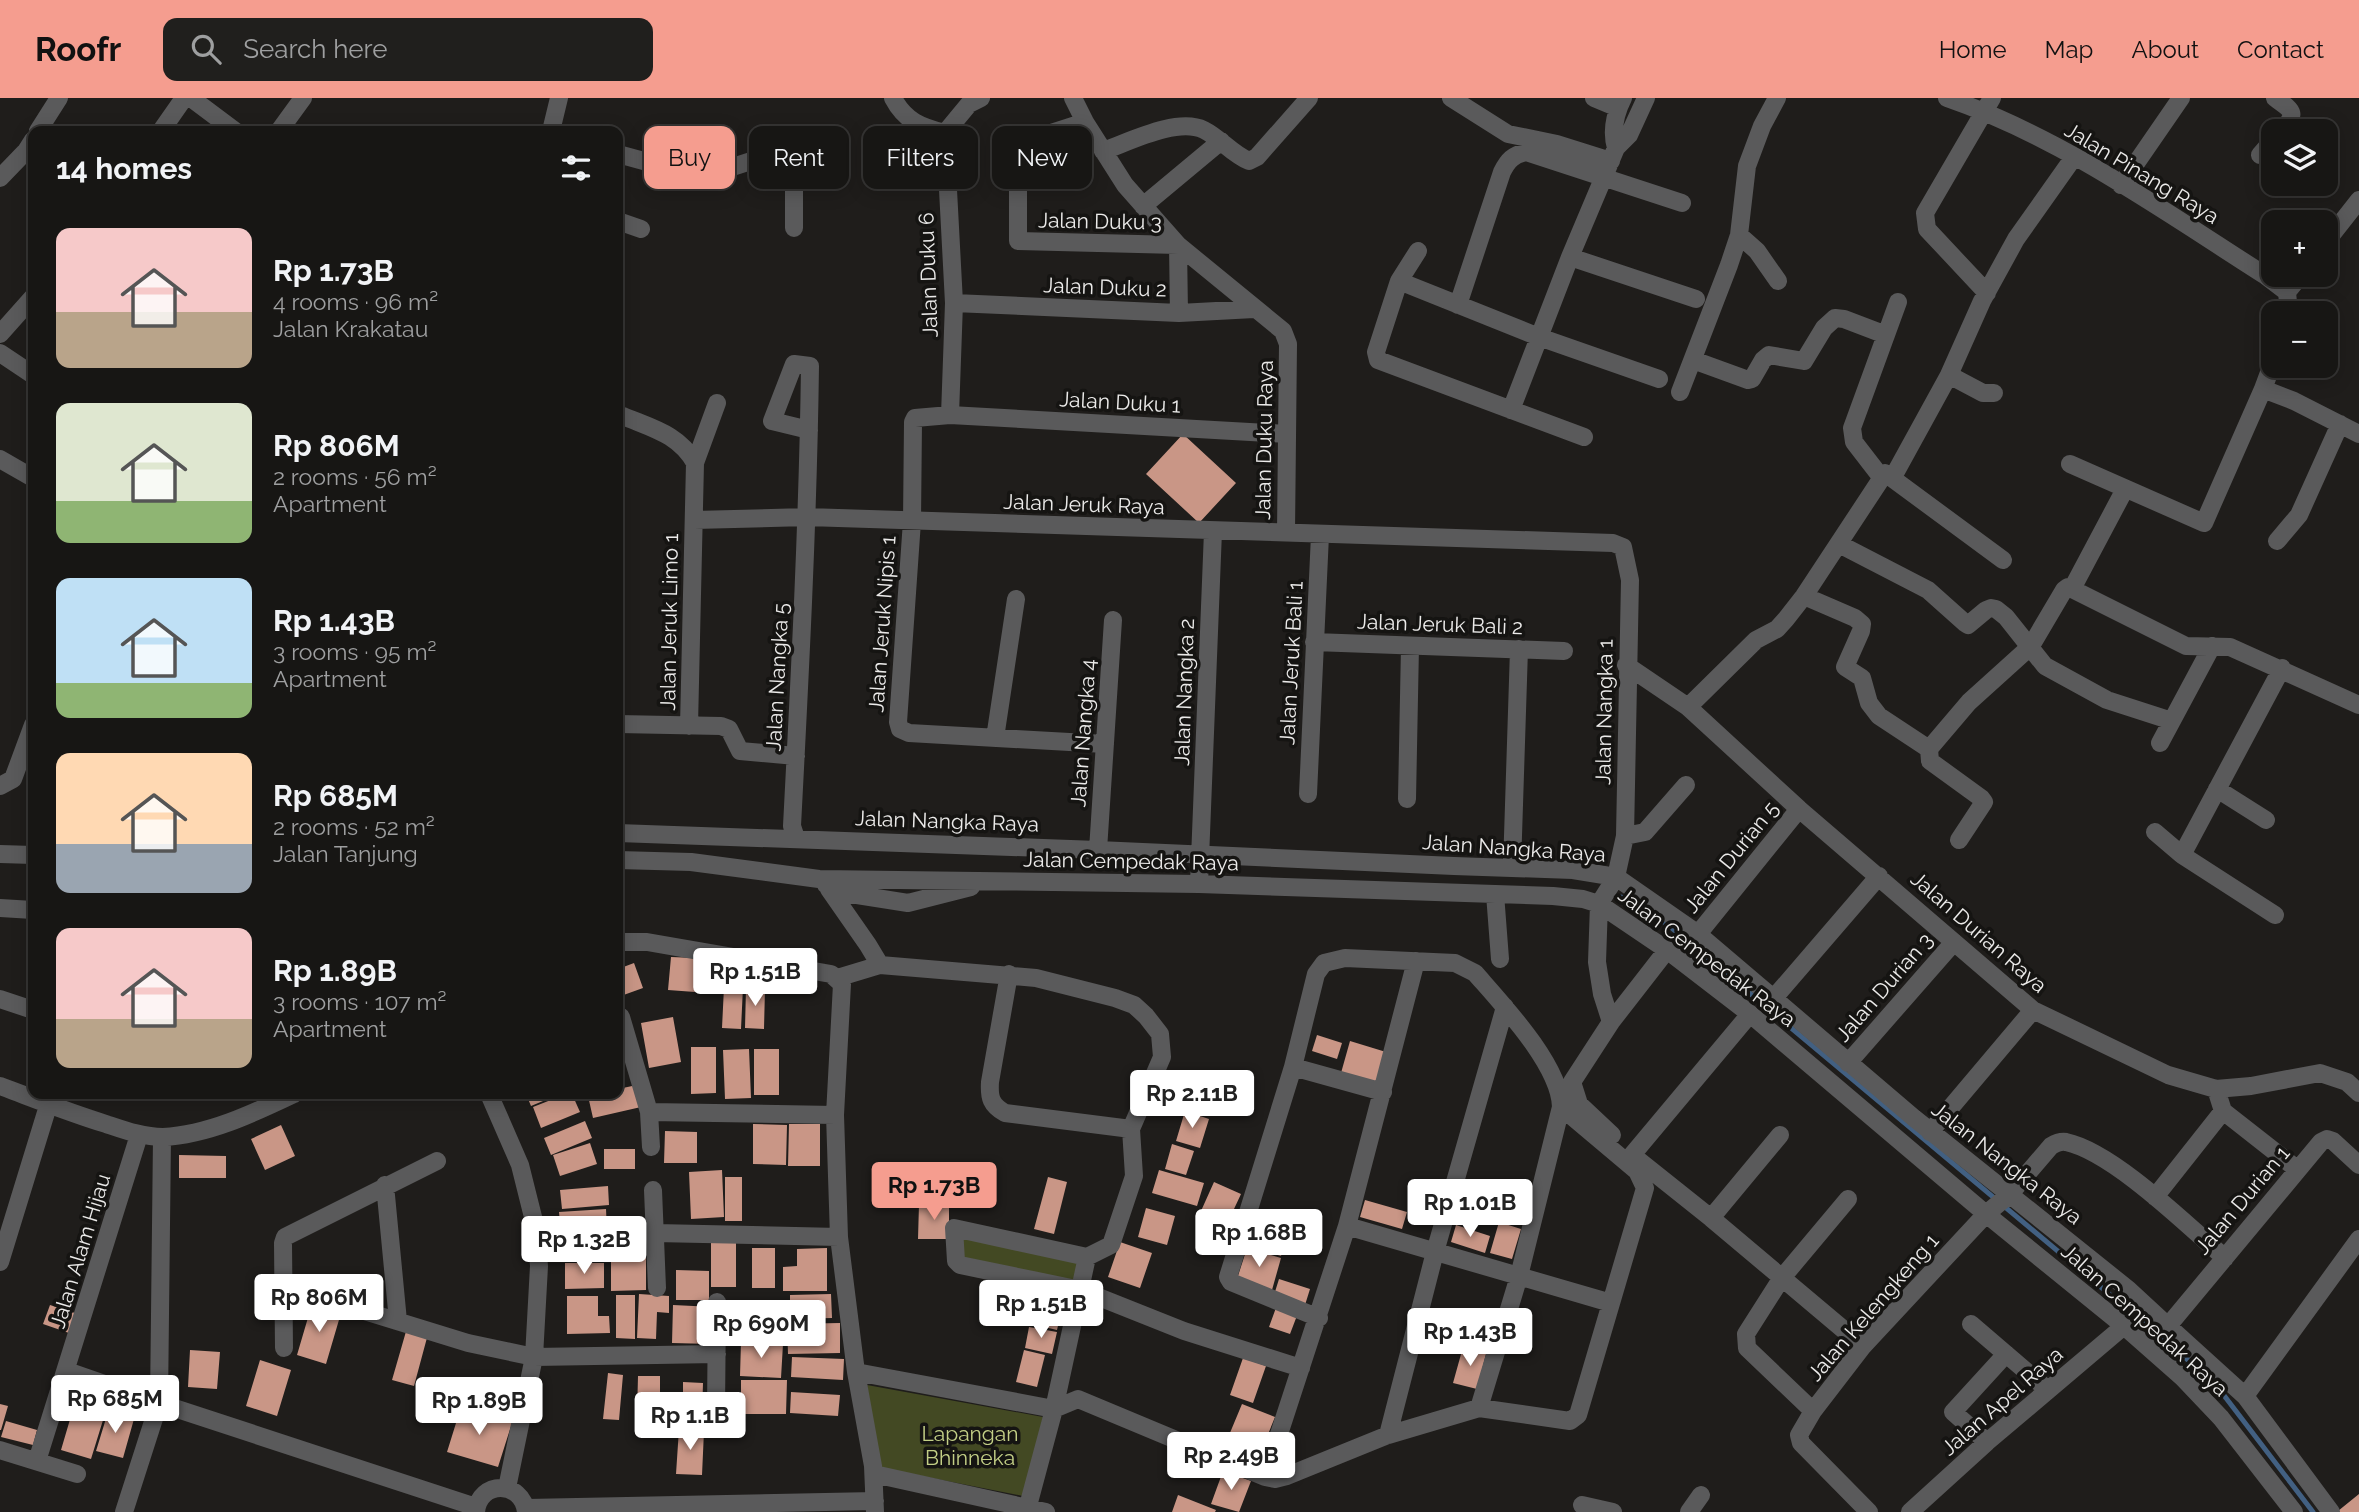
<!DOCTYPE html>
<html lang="en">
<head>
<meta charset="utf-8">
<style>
  :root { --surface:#171614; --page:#201f1d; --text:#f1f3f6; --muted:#9e9fa0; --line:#363534; --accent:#f59d8f }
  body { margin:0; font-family:Raleway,sans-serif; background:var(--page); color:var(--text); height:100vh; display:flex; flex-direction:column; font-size:26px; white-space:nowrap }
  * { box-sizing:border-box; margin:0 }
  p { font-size:23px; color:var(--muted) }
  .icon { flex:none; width:38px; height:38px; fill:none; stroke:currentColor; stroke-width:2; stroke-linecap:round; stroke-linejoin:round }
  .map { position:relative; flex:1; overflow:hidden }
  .sheet { position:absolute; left:28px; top:28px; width:595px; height:973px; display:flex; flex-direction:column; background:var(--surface); border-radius:14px; box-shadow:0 4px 18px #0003,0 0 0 2px var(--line) }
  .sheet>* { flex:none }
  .banner { position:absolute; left:644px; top:28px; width:665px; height:63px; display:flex; gap:14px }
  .fabs { position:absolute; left:2261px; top:21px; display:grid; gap:14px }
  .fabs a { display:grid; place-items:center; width:77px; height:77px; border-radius:14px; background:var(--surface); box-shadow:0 4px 18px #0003,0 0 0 2px var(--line); font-size:35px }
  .price { position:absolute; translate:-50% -60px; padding:0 16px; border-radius:7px; background:#fff; color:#222; font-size:23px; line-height:46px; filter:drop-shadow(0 2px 4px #0008) }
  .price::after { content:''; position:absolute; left:50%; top:42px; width:21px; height:16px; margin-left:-10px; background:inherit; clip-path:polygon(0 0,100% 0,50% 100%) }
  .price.active { background:var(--accent); color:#111 }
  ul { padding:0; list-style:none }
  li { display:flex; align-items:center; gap:21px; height:175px; padding:0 28px }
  li span { display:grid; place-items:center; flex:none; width:196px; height:140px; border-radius:14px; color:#555 }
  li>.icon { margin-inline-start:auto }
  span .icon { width:84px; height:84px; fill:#fffc; stroke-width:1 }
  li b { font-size:30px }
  h2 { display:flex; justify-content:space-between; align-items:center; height:84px; padding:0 28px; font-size:30px }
  .pill { padding:0 24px; border-radius:14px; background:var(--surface); box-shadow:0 4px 18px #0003,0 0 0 2px var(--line); font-size:24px; line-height:63px }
  .pill.active { background:var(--accent); color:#111 }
  header { display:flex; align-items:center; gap:42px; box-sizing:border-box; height:98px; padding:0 35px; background:var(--accent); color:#111 }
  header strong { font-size:33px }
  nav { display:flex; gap:38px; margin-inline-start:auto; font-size:24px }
  .search { width:490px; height:63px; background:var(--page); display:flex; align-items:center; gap:18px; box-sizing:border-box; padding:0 24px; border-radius:14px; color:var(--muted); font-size:26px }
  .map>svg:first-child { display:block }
  .green { fill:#434923 }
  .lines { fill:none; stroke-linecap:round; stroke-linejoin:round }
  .stream { stroke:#426082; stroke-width:5 }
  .building { fill:#c99686 }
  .minor { stroke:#5a5a5b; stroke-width:18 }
  .labels { text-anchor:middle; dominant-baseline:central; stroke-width:7; stroke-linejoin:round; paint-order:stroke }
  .street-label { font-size:21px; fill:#ebeae9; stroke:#151412 }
  .park-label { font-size:21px; fill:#c3cf86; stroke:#151412 }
</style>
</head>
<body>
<header>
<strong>Roofr</strong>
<div class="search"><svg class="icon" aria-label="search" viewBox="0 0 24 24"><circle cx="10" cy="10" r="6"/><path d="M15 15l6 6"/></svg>Search here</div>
<nav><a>Home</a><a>Map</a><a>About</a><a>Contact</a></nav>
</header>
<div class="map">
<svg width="2359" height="1414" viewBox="0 0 2359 1414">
  <rect width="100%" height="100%" fill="#1f1d1b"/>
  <!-- green -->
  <path class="green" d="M954,1130L1087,1159L1083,1192L956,1163Z
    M867,1287L1043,1319L1023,1398L881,1370Z"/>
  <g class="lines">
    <!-- stream -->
    <path class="stream" d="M1621,799L1667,826L2213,1283L2313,1414"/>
  </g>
  <!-- building -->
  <path class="building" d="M1183,336L1236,385L1199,425L1146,376Z
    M671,859L696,860L695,894L668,892Z
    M634,865L643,890L618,899V871Z
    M724,889H743L741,931L722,930Z
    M746,890H765L764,931L745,930Z
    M673,919L681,964L649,970L641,925Z
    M1317,937L1342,945L1337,961L1312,953Z
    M1350,943L1386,954L1376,985L1341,975Z
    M691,949H716V995L691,996Z
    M749,951L751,1000L725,1001L723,952Z
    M754,951H779V997H754Z
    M637,987L641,1009L593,1020L588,998L618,996V991Z
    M526,996H560L531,1008Z
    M566,996H572L580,1014L541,1030L533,1009Z
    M1185,1013L1209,1021L1200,1050L1176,1043Z
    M585,1023L592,1040L551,1057L544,1040Z
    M753,1026L787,1027L786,1067L753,1066Z
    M789,1026H820V1068H788Z
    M281,1027L295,1058L265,1072L251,1041Z
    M665,1033L697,1034V1065H664Z
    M590,1045L597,1066L560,1078L553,1057Z
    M1172,1046L1194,1053L1186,1077L1165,1071Z
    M604,1051H635V1071H604Z
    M179,1057L226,1058V1080H179Z
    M722,1072L724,1119L691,1121L689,1074Z
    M1159,1072L1204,1085L1197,1108L1152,1095Z
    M725,1079H742V1123H725Z
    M1048,1079L1067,1084L1054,1136L1034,1131Z
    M1214,1084L1241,1096L1227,1126L1201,1113Z
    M608,1088L609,1107L562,1111L560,1092Z
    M1365,1102L1407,1114L1402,1131L1360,1119Z
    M1415,1103L1437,1110L1432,1125L1410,1118Z
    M919,1106H949V1141H918Z
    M1146,1110L1175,1118L1167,1147L1138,1139Z
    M606,1111L607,1133L561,1136L559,1114Z
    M1254,1124L1288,1135L1281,1158L1247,1148Z
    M1499,1124L1521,1131L1512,1161L1490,1155Z
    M1456,1127L1490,1138L1485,1155L1451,1144Z
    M1120,1144L1152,1155L1140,1190L1108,1179Z
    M711,1145H736V1189H711Z
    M752,1150H775V1190H752Z
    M827,1150V1193H783V1169L797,1168V1151Z
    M1247,1150L1281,1160L1272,1192L1237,1181Z
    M646,1160V1192L611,1193V1161Z
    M565,1165H604V1190L565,1191Z
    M676,1172L709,1173V1202H676Z
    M1279,1181L1310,1191L1305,1207L1274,1197Z
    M639,1196L669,1198V1215L657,1214L656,1241L637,1240Z
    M831,1196L832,1220L790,1221V1197Z
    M616,1197H635V1241L616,1240Z
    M1043,1197L1064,1202L1057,1232L1036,1227Z
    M567,1198H598V1218H609L610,1235L567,1236Z
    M312,1206L341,1215L326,1266L297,1257Z
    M50,1207L75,1215L69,1235L43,1226Z
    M673,1207L714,1209L712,1246L672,1245Z
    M1277,1207L1298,1215L1290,1236L1269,1229Z
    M780,1211L781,1229L744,1230L743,1212Z
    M840,1225V1255L788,1256L787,1226Z
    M1029,1229L1057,1234L1052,1256L1025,1250Z
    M407,1230L428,1236L414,1288L392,1282Z
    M741,1244L783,1246L781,1280L740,1278Z
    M1463,1249L1486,1256L1477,1291L1453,1285Z
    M190,1252L220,1254L217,1291L188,1289Z
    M1024,1252L1045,1257L1037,1289L1016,1284Z
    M792,1259L844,1261L843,1282L791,1279Z
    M1243,1260L1266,1268L1253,1305L1230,1297Z
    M260,1262L291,1272L277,1318L246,1308Z
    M608,1275L623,1277L619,1322L603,1321Z
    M638,1278H660V1317H637Z
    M741,1282H787L786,1316H741Z
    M81,1284L112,1293L91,1361L61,1352Z
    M683,1284L703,1285L702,1318H683Z
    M791,1294L840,1297L838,1318L790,1315Z
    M0,1306L8,1308L1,1332H0Z
    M1242,1306L1275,1319L1260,1356L1227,1342Z
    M461,1309L512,1325L498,1369L447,1354Z
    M108,1314L134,1321L123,1360L96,1353Z
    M6,1323L37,1332L33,1347L1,1339Z
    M679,1331L704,1333L702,1377L676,1376Z
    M1223,1373L1251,1383L1239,1414L1211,1406Z
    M2359,1396V1414H2340L2338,1413Z
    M1178,1397L1216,1412L1215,1414H1172Z"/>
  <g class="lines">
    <!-- minor -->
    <path class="minor" d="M191,0L235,33
      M893,0C905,23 921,29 945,35
      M1073,0L1085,24L1125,87L1178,147L1283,233L1288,246L1286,434
      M1451,0L1508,36L1557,46L1611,63
      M1594,0L1618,10
      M1947,0C2061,39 2165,114 2266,178L2287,194L2289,215
      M2275,0C2293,13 2298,15 2281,33
      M1085,24L1026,43L1021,49L1018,58V143L1178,147L1179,215
      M38,33L59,0
      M161,33L184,0
      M279,33L303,0
      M551,33L559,0
      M1616,50C1611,33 1615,16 1623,0
      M1103,53C1129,44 1177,19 1204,32C1220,40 1232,56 1249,63L1257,59L1309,0
      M618,56L651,65L714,75L751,63L787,66L794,83V130
      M2260,57L2273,42
      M0,80L26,53L33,42
      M2121,87L2181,0
      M1143,108L1221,43
      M618,123L641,131
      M1739,137L1757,153L1778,183
      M2326,144L2359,102
      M1570,159L1696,201
      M1399,183L1418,153
      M2287,194L2301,177
      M1987,195L1927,131L1925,115L1992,0
      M954,205L1179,215L1254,211
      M1458,207L1502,74C1508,62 1513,57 1526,54L1682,105
      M0,236L33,199
      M0,255L33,277
      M1693,262L1748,282L1752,281L1763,262L1769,257L1804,263L1824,230L1835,220L1844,221L1886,237
      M2273,264L2263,291L2294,303L2359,336
      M1680,294L1729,167L1739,137L1747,68L1762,28L1777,0
      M1994,295H1983L1949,277L1982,203L2016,141L2074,59
      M1511,312L1570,159L1616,50L1629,37L1646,0
      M950,317L954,205L945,35L969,6L981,0
      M618,318H623C651,330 679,336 695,365L689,628
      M1584,339L1378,262L1376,254L1399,183L1539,239L1659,281
      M0,361L33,380
      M695,365L717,305
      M2070,366L2204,425L2263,291
      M1881,379L1854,344L1852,330L1898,204
      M1893,379L1949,277
      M694,422L807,419L1613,445L1623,449L1630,482L1625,738L1616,779L1599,806L1597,864L1602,896L1611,924
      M2277,443L2299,417L2340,326
      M1839,446L1928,492L1965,525L1968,527L1986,512L1991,510L1996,511L2006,519L2045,568L2107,602L2172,623
      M2073,489L2125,391
      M1804,498L1855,520L1862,526L1861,533L1845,569L1862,580L1869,605L1879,618L1929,651
      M1314,544L1564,553
      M1626,567L1688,609L1799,711L2033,912L2168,977L2216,991L2251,988L2320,975L2347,984L2359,995
      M1688,609L1756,542L1777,531L1786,521L1804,498L1885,375L2003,462
      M618,626L721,628L729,631L740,653L796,658
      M995,640L1016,501
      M2160,645L2212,548
      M1105,646L909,635L900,631L898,624L912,423L913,324L915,320L950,317L1287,336
      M0,688L13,681L33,627
      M2217,691L2266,722
      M1308,696L1320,437
      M1407,701L1410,548
      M2155,734L2182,757
      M618,735L1098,752L1454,768L1573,772L1616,779L1698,836L1914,1020L2129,1192L2168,1228L2245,1298L2331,1414
      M1625,738L1645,734L1686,687
      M796,740L792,728C800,575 808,422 810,268L794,266L772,323L809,332
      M1959,742L1984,704L1981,700L1930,663L1929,651L1969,604L2031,548L2064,492L2068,489L2186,548L2230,549L2359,607
      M1098,752L1113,522
      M0,756L33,757
      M618,762L691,764L819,781L1199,786L1495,796L1553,798L1583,801L1599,806L1667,852L1750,916L1986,1116L2124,1228L2183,1280L2221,1320L2294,1414
      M1512,769L1519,551
      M1199,786L1213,433
      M826,787L838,794L908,805L971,789
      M829,791L868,847L880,867L1036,880L1115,900L1134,907L1146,918L1160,936L1162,959L1131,1031L1134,1078L1111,1147L1087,1159
      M1495,796L1500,861
      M0,810L33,812
      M2275,817L2182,757L2282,570
      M1698,836L1799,711
      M618,844H647L831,876L842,886L835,1017L839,1139L856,1274L873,1368L875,1414
      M1009,876L990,984C989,1000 991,1007 1005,1015L1131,1031
      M837,880L880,867
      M0,901L33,912
      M1773,901L1879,778
      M621,919L649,1014L651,1049
      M1848,965L1954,844
      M1293,969L1383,994
      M0,988C35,1001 70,1015 106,1026C124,1032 143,1039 163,1039C208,1037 254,1015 294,996
      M2216,991L2223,1013L2297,1071
      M489,996L520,1067L535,1127L539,1168L534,1259L507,1390
      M649,1014L835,1017
      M1930,1034L2033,912
      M1612,1037L1579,1006L1572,984L1611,924L1667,852
      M1632,1057L1711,1120L1863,1248
      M1632,1057L1750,916
      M385,1087L398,1223
      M653,1092L657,1190
      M2155,1099L2223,1013
      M1711,1120L1780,1037
      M1347,1128L1611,1205
      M655,1135L839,1139
      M1087,1159L954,1130L956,1163L960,1167L1081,1192L1184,1233L1301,1270
      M0,1164L48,1008
      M283,1188L468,1245L534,1259L717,1256
      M1319,1220L1231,1184L1228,1179L1293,969L1316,876L1324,865L1345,860L1455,865L1475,875C1502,906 1560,967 1561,1009L1519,1178L1479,1310
      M1971,1226L2048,1292
      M2168,1228L2321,1044L2327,1041L2333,1043L2359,1067
      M284,1250L283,1145L285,1139L437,1063
      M67,1273L159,1305L476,1409
      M856,1274L1054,1311L1078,1301L1265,1379L1275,1381L1287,1378L1388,1337L1479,1310L1570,1323L1578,1317L1645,1090L1637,1073L1561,1009
      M2245,1298L2359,1141
      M716,1313L717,1204
      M1813,1313L1747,1250L1746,1236L1781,1181L1848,1101
      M1388,1337L1435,1154L1505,909
      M1987,1344L1953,1314L2006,1256
      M0,1352L77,1376
      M37,1363L139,1037
      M874,1376L1046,1414
      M1265,1379L1347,1128L1416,863
      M1582,1407L1613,1414
      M1028,1408L1054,1311L1087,1159
      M527,1410L875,1403
      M124,1414L159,1305L162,1039
      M476,1414C479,1382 522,1382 526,1414
      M1689,1414L1701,1397
      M1869,1414L1801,1345L1799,1337L1813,1313L1863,1248L1986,1116L2010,1096L2051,1048C2056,1045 2060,1043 2066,1044C2113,1054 2187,1127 2225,1160
      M1910,1414L1987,1344L2124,1228"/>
  </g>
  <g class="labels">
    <!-- street labels -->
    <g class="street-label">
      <text transform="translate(2142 75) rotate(31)">Jalan Pinang Raya</text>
      <text transform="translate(1100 123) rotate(1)">Jalan Duku 3</text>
      <text transform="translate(928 177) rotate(-92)">Jalan Duku 6</text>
      <text transform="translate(1105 189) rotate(2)">Jalan Duku 2</text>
      <text transform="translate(1120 304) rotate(3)">Jalan Duku 1</text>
      <text transform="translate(1264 342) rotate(-89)">Jalan Duku Raya</text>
      <text transform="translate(1084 406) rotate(2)">Jalan Jeruk Raya</text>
      <text transform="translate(669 524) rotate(-89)">Jalan Jeruk Limo 1</text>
      <text transform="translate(882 526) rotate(-86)">Jalan Jeruk Nipis 1</text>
      <text transform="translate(1440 526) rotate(2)">Jalan Jeruk Bali 2</text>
      <text transform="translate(1291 565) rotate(-87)">Jalan Jeruk Bali 1</text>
      <text transform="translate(777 579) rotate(-87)">Jalan Nangka 5</text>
      <text transform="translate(1184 594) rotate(-88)">Jalan Nangka 2</text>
      <text transform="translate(1604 614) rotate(-89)">Jalan Nangka 1</text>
      <text transform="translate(1083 635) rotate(-86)">Jalan Nangka 4</text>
      <text transform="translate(947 723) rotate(2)">Jalan Nangka Raya</text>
      <text transform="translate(1514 750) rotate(4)">Jalan Nangka Raya</text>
      <text transform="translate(1731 759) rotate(-51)">Jalan Durian 5</text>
      <text transform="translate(1131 763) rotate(1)">Jalan Cempedak Raya</text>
      <text transform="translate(1979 834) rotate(41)">Jalan Durian Raya</text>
      <text transform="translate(1707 859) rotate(37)">Jalan Cempedak Raya</text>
      <text transform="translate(1884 889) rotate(-49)">Jalan Durian 3</text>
      <text transform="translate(2007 1065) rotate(38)">Jalan Nangka Raya</text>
      <text transform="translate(2242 1102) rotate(-50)">Jalan Durian 1</text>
      <text transform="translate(80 1153) rotate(-73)">Jalan Alam Hijau</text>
      <text transform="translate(1873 1209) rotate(-49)">Jalan Kelengkeng 1</text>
      <text transform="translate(2145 1222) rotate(42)">Jalan Cempedak Raya</text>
      <text transform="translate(2002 1303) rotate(-41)">Jalan Apel Raya</text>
    </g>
    <!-- park labels -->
    <g class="park-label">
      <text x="970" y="1335">Lapangan<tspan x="970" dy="24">Bhinneka</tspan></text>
    </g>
  </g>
</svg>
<div class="fabs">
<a><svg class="icon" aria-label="layers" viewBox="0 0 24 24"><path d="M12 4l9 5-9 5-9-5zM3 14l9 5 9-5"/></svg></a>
<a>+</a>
<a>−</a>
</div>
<b class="price" style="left:755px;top:910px">Rp 1.51B</b>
<b class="price" style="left:1192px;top:1032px">Rp 2.11B</b>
<b class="price active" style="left:934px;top:1124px">Rp 1.73B</b>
<b class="price" style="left:1470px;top:1141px">Rp 1.01B</b>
<b class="price" style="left:1259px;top:1171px">Rp 1.68B</b>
<b class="price" style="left:584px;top:1178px">Rp 1.32B</b>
<b class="price" style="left:319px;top:1236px">Rp 806M</b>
<b class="price" style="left:1041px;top:1242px">Rp 1.51B</b>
<b class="price" style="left:761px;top:1262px">Rp 690M</b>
<b class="price" style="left:1470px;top:1270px">Rp 1.43B</b>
<b class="price" style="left:115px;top:1337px">Rp 685M</b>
<b class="price" style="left:479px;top:1339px">Rp 1.89B</b>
<b class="price" style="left:690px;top:1354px">Rp 1.1B</b>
<b class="price" style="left:1231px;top:1394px">Rp 2.49B</b>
<div class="banner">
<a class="pill active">Buy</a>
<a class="pill">Rent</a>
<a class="pill">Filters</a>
<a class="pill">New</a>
</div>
<section class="sheet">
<h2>14 homes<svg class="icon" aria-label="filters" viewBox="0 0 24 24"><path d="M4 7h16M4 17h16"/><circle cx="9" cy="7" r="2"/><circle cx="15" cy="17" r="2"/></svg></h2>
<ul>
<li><span style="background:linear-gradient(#f6c9c9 60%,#b9a48a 0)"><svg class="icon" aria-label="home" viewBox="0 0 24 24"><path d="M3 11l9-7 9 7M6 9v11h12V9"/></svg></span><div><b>Rp 1.73B</b><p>4 rooms · 96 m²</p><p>Jalan Krakatau</p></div></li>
<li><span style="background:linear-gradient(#dfe7d0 70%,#8fb573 0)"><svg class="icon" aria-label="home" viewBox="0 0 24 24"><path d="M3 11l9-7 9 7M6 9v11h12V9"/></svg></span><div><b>Rp 806M</b><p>2 rooms · 56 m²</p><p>Apartment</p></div></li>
<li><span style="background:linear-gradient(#bfe0f5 75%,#8fb573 0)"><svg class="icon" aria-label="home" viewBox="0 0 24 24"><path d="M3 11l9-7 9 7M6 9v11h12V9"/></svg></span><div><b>Rp 1.43B</b><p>3 rooms · 95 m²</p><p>Apartment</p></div></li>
<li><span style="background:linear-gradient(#ffd9b3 65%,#9aa5b1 0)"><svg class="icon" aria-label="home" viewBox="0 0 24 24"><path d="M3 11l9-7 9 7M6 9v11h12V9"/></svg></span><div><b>Rp 685M</b><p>2 rooms · 52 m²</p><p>Jalan Tanjung</p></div></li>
<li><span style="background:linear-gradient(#f6c9c9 65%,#b9a48a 0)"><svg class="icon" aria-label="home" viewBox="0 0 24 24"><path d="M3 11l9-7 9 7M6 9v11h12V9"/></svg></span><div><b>Rp 1.89B</b><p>3 rooms · 107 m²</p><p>Apartment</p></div></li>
</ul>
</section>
</div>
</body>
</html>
